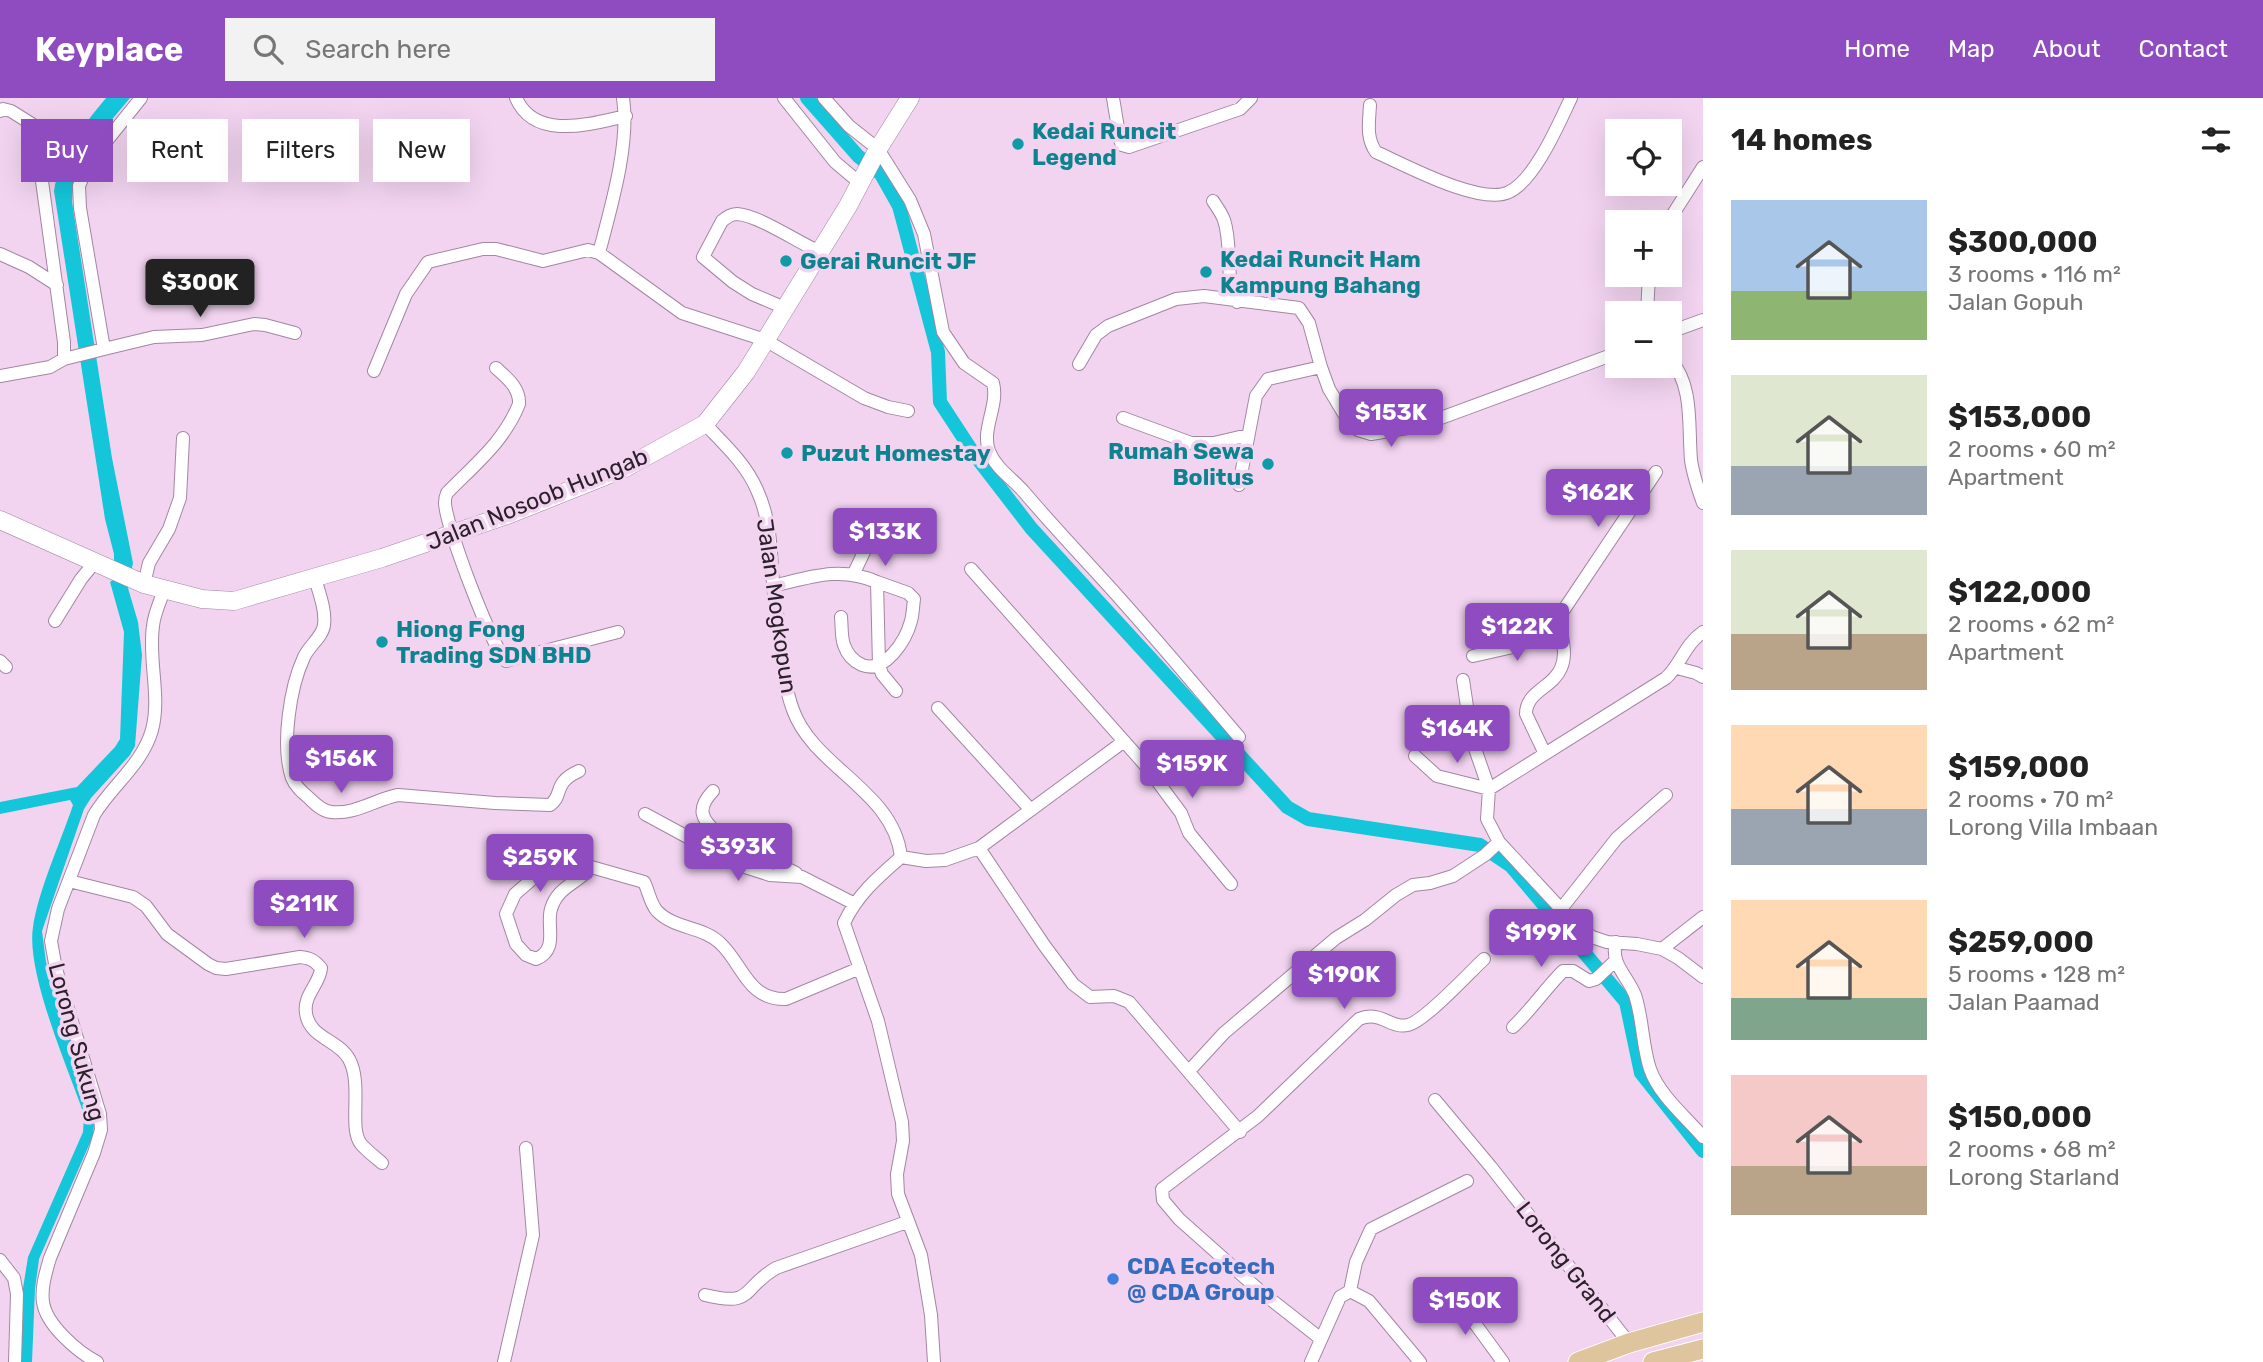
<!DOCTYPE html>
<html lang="en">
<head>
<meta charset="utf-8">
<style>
  :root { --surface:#fff; --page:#f2f2f2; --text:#222; --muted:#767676; --accent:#8f4cc0 }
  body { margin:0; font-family:Rubik,sans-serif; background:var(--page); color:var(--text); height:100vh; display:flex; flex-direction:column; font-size:26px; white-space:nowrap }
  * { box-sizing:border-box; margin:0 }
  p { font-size:23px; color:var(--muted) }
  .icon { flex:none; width:38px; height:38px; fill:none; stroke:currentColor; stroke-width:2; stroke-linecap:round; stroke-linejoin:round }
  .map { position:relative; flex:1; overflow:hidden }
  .drawer { display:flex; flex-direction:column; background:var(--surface); width:560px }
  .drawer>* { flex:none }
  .hud { position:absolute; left:21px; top:21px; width:665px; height:63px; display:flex; gap:14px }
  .tools { position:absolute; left:1605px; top:21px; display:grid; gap:14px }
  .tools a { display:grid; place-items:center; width:77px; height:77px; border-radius:0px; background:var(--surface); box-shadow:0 7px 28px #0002; font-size:35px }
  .price { position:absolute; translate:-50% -60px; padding:0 16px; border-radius:7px; background:var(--accent); color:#fff; font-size:23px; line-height:46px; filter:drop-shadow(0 2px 4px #0008) }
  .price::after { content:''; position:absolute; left:50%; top:42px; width:21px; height:16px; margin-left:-10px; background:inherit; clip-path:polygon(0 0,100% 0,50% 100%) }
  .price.selected { background:#222; color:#fff }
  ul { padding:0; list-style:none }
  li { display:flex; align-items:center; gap:21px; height:175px; padding:0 28px }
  li span { display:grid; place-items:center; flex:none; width:196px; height:140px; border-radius:0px; color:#555 }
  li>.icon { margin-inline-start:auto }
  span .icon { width:84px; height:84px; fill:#fffc; stroke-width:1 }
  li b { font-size:30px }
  h2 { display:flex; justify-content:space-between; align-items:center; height:84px; padding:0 28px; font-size:30px }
  .tag { padding:0 24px; border-radius:0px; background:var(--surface); box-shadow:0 7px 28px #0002; font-size:24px; line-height:63px }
  .tag.selected { background:var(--accent); color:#fff }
  header { display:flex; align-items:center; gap:42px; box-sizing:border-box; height:98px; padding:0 35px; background:var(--accent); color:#fff }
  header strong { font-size:33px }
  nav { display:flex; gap:38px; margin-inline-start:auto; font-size:24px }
  .search { width:490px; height:63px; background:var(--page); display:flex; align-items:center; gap:18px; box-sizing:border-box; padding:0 24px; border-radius:0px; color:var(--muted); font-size:26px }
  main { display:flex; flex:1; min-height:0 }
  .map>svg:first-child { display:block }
  .water { fill:#15c6db }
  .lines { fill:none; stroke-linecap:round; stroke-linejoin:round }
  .canal { stroke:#15c6db; stroke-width:14 }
  .street-casing { stroke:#a287a1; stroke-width:14 }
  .secondary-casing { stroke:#a287a1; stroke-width:19 }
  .primary-casing { stroke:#fff; stroke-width:21 }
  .street { stroke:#fff; stroke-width:12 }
  .secondary { stroke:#fff; stroke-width:18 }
  .primary { stroke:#dfc59e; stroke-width:19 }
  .culture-dot { fill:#0f9aa8; stroke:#f2d4f0; stroke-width:2.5 }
  .shop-dot { fill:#3f7fe0; stroke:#f2d4f0; stroke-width:2.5 }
  .labels { text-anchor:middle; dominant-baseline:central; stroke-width:7; stroke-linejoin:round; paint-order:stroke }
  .culture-label { font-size:23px; font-weight:bold; fill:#0d838f; stroke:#f2d4f0; text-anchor:start }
  .street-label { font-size:23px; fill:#2b212b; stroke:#f2d4f0 }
  .shop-label { font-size:23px; font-weight:bold; fill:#366cbe; stroke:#f2d4f0; text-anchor:start }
</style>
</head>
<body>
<header>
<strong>Keyplace</strong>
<div class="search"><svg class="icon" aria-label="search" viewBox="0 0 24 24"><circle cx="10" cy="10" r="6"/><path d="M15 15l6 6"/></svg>Search here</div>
<nav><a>Home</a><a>Map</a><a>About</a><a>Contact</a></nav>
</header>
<main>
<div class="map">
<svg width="1703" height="1264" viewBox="0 0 1703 1264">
  <rect width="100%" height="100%" fill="#f2d4f0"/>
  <!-- water -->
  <path class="water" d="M106,0H130C105,31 72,61 72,104L112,360L133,465L128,490L138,524L142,557L135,648L130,657L91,700L84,711L42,833L46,864L90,1004L94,1027L93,1038L39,1161L35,1191L32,1264H21L23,1190L28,1159L83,1034L84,1019L81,1008C65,963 26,873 33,829C38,793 61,743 73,707L70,702L0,716V704L77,689L115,649L120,641L124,534L110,484L114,481V456L105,421L54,93C60,56 83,28 106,0Z"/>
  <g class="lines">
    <!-- canal -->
    <path class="canal" d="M807,0L858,58L881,76L899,108L938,254L940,304L974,356L1031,430L1287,709L1308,721L1480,747L1511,768L1626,904L1641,975L1703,1053"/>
    <!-- street casing -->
    <g class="street-casing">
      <path id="street" d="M516,0C535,43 590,26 626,18
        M784,0L835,64L861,86
        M824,0L849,28L878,51L910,102L924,136L943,234L964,265L993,285C999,308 981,331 989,353C996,371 1012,380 1024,394C1047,421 1071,447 1095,473C1145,527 1192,584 1239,639
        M1113,0L1120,42L1122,47L1129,49L1240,11L1251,0
        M1370,7C1369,25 1366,40 1376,54C1405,67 1481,108 1509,94C1535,82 1559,25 1571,0
        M0,13L3,11L11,13L54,40L43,67L42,83L64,244V261
        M1213,103C1217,109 1222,116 1224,122C1233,149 1224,179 1237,204
        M1668,124L1703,69
        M599,155C611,109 630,46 623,0
        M0,156L29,169L57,187
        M785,210L752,196L733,184L703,159L722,123C727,119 731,116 737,116C758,117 799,145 820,154
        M1647,215L1649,177
        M1670,234L1703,222
        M104,251L154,239L202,237L254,226L265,227L295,235
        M1670,261C1694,288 1688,328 1691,362C1693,377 1698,391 1703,405
        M1079,266L1096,237L1108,228L1176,201L1204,198L1299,210L1309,225L1321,269
        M496,270C507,280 520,290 519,306C504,344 474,367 447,395C445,400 445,400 445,405C446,428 491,547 506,563L618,534
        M374,273L406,196L428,164L483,151H496L543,163L588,152L599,155L682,215L765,242L864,300L888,309L908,313
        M0,278L50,269L64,261L104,251L80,110L79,88L88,66L141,0
        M1123,320L1191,345H1214L1248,337
        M705,326C724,346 746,366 757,392C771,422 771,454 773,486C774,500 777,514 779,528C782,556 783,585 793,612C814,670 894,693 901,759
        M1239,387L1256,298L1268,281L1321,269L1329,291L1350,326L1358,332L1371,336L1419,328L1617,255
        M971,471L1146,668L1181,715L1189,735L1231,786
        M854,475L872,437L894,422
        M315,480C319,495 326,512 324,527C323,538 309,548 304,559C290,589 281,647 292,680C295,688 302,694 309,700C315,706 322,713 331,714C355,717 376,701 398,697L495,705L550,707C564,697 552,685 579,673
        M144,486L149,465L169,431L180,400L183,340
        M773,488C811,479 840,468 877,484L879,567L882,576L896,593
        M841,519C842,528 841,539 844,547C847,556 853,563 862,567C885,576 906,542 911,523C913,516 913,508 914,501L908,495L877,484
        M55,523L81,481L95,464
        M1473,558L1513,549L1548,531L1559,533
        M0,563L6,569
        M1677,570L1696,575L1703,579
        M1463,582L1472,642L1489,691L1487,721L1499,744L1573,824L1592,839L1607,844L1637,846L1662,851L1678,860L1703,879
        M938,610L1031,712
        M1545,656L1526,616C1526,593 1553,590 1561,570C1569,552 1558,535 1561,516L1656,374
        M1415,658L1437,678L1489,691L1666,580C1681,566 1685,546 1703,534
        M713,693C696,711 701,721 718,736L796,775
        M645,716L739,767L770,777L802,779L853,805
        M979,750L1044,847L1073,886L1090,899L1114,898L1129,904L1240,1034
        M901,759C878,779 857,797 844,825L878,923L902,1024L903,1043L897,1076L898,1096L921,1157L931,1217L934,1264
        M901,759L926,763L945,762L979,750L1123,644
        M590,770C577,786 558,788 551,811C546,828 559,852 536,861L526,857L516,846L506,816L515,796L538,776L570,763L644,784C649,794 650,805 657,813C674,831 702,828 720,845C743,866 747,902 786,901L860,870
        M69,783L133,799L146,808L167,836L208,866L216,870L226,871L300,859C310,860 314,862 321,870C320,886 303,897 306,915C309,940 339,942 349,961C363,986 348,1030 361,1046C367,1053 375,1059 382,1065
        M1561,811L1617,740L1666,697
        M1616,844C1610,866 1627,877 1635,897C1643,921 1642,947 1650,971C1659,997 1686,1019 1703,1039
        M1662,851L1703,819
        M1513,929C1532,911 1545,891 1563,873H1573L1589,883L1596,881L1615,863
        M1189,973L1224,935L1336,840L1365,822L1396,797L1413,787L1430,785L1453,778L1485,757L1499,744
        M1435,1002L1491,1069L1629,1245
        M0,1162L14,1180L17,1196L15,1264
        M1350,1193L1356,1164L1371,1131L1467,1083
        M1350,1193L1369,1203L1420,1264
        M1452,1194L1503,1264
        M705,1197C755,1209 740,1191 776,1170L907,1124
        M1321,1241L1260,1193L1179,1121L1163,1102L1162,1091L1258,1018L1359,921C1381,912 1390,931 1408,927C1425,923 1469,875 1484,861
        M97,1264C78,1254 46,1227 43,1204C41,1189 46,1174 50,1160L94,1055L101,1032L100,1016L56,871L51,843L58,811L94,717C112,687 142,667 152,632C161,598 148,562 153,528C154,516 160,504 164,492
        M504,1264L533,1137L526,1050
        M1311,1264L1340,1199L1350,1193"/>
    </g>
    <!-- secondary casing -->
    <g class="secondary-casing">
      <path id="secondary" d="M0,422L144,486L202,501L234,503L382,460L510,416L623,371L705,326L746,274L848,108L878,51L910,0"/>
    </g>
    <!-- primary casing -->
    <g class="primary-casing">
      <path id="primary" d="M1578,1264L1629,1245L1703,1224
        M1653,1264L1703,1251"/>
    </g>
    <!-- street -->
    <use href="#street" class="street"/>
    <!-- secondary -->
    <use href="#secondary" class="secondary"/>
    <!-- primary -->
    <use href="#primary" class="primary"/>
  </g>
  <!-- markers -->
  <g class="culture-dot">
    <circle cx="1018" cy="46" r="7"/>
    <circle cx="786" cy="163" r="7"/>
    <circle cx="1206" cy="174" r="7"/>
    <circle cx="787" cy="355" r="7"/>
    <circle cx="1268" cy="366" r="7"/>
    <circle cx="382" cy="544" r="7"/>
  </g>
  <circle class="shop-dot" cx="1113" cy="1181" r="7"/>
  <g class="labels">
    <!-- culture labels -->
    <g class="culture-label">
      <text x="1032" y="33">Kedai Runcit<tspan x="1032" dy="26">Legend</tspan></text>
      <text x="1220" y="161">Kedai Runcit Ham<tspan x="1220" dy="26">Kampung Bahang</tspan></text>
      <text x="800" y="163">Gerai Runcit JF</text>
      <text x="1254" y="353" text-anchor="end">Rumah Sewa<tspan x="1254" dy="26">Bolitus</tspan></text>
      <text x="801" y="355">Puzut Homestay</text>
      <text x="396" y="531">Hiong Fong<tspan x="396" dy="26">Trading SDN BHD</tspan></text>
    </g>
    <!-- street labels -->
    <g class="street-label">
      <text transform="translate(537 401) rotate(-22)">Jalan Nosoob Hungab</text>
      <text transform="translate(777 508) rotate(82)">Jalan Mogkopun</text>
      <text transform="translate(77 944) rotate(75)">Lorong Sukung</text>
      <text transform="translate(1566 1164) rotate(52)">Lorong Grand</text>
    </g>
    <!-- shop labels -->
    <g class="shop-label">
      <text x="1127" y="1168">CDA Ecotech<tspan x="1127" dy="26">@ CDA Group</tspan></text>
    </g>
  </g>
</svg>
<div class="tools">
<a><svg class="icon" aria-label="locate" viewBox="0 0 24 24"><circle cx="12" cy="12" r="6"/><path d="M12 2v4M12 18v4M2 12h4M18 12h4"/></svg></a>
<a>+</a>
<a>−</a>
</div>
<b class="price selected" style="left:200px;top:221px">$300K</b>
<b class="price" style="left:1391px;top:351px">$153K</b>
<b class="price" style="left:1598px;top:431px">$162K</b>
<b class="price" style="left:885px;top:470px">$133K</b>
<b class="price" style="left:1517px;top:565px">$122K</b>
<b class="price" style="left:1457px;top:667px">$164K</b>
<b class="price" style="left:341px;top:697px">$156K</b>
<b class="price" style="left:1192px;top:702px">$159K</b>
<b class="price" style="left:738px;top:785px">$393K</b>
<b class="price" style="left:540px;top:796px">$259K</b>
<b class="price" style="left:304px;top:842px">$211K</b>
<b class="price" style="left:1541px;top:871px">$199K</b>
<b class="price" style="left:1344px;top:913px">$190K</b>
<b class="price" style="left:1465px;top:1239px">$150K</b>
<div class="hud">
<a class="tag selected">Buy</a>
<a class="tag">Rent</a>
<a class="tag">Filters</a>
<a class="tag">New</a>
</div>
</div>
<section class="drawer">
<h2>14 homes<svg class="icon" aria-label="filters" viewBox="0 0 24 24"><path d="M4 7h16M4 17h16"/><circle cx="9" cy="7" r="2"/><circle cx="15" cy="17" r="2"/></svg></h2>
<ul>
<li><span style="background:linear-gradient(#a9c7e8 65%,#8fb573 0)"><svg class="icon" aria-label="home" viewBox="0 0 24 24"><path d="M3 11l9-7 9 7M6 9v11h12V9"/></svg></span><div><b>$300,000</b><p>3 rooms · 116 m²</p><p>Jalan Gopuh</p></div></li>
<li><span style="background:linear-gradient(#dfe7d0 65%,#9aa5b1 0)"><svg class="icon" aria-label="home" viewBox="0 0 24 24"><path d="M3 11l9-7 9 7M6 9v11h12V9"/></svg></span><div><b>$153,000</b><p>2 rooms · 60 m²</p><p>Apartment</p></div></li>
<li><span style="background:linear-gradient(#dfe7d0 60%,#b9a48a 0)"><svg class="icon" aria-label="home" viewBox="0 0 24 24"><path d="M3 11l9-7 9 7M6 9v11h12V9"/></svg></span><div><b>$122,000</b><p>2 rooms · 62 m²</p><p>Apartment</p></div></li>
<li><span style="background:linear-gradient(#ffd9b3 60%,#9aa5b1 0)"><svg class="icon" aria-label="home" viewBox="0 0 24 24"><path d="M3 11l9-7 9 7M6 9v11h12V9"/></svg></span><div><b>$159,000</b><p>2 rooms · 70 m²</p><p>Lorong Villa Imbaan</p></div></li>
<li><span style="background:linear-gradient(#ffd9b3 70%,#7fa58c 0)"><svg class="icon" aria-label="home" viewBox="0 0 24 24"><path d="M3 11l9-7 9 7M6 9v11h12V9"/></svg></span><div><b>$259,000</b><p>5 rooms · 128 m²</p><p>Jalan Paamad</p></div></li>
<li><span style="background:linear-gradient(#f6c9c9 65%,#b9a48a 0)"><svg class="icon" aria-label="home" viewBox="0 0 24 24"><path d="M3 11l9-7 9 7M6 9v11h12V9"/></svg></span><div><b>$150,000</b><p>2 rooms · 68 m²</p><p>Lorong Starland</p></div></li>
</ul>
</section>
</main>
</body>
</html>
